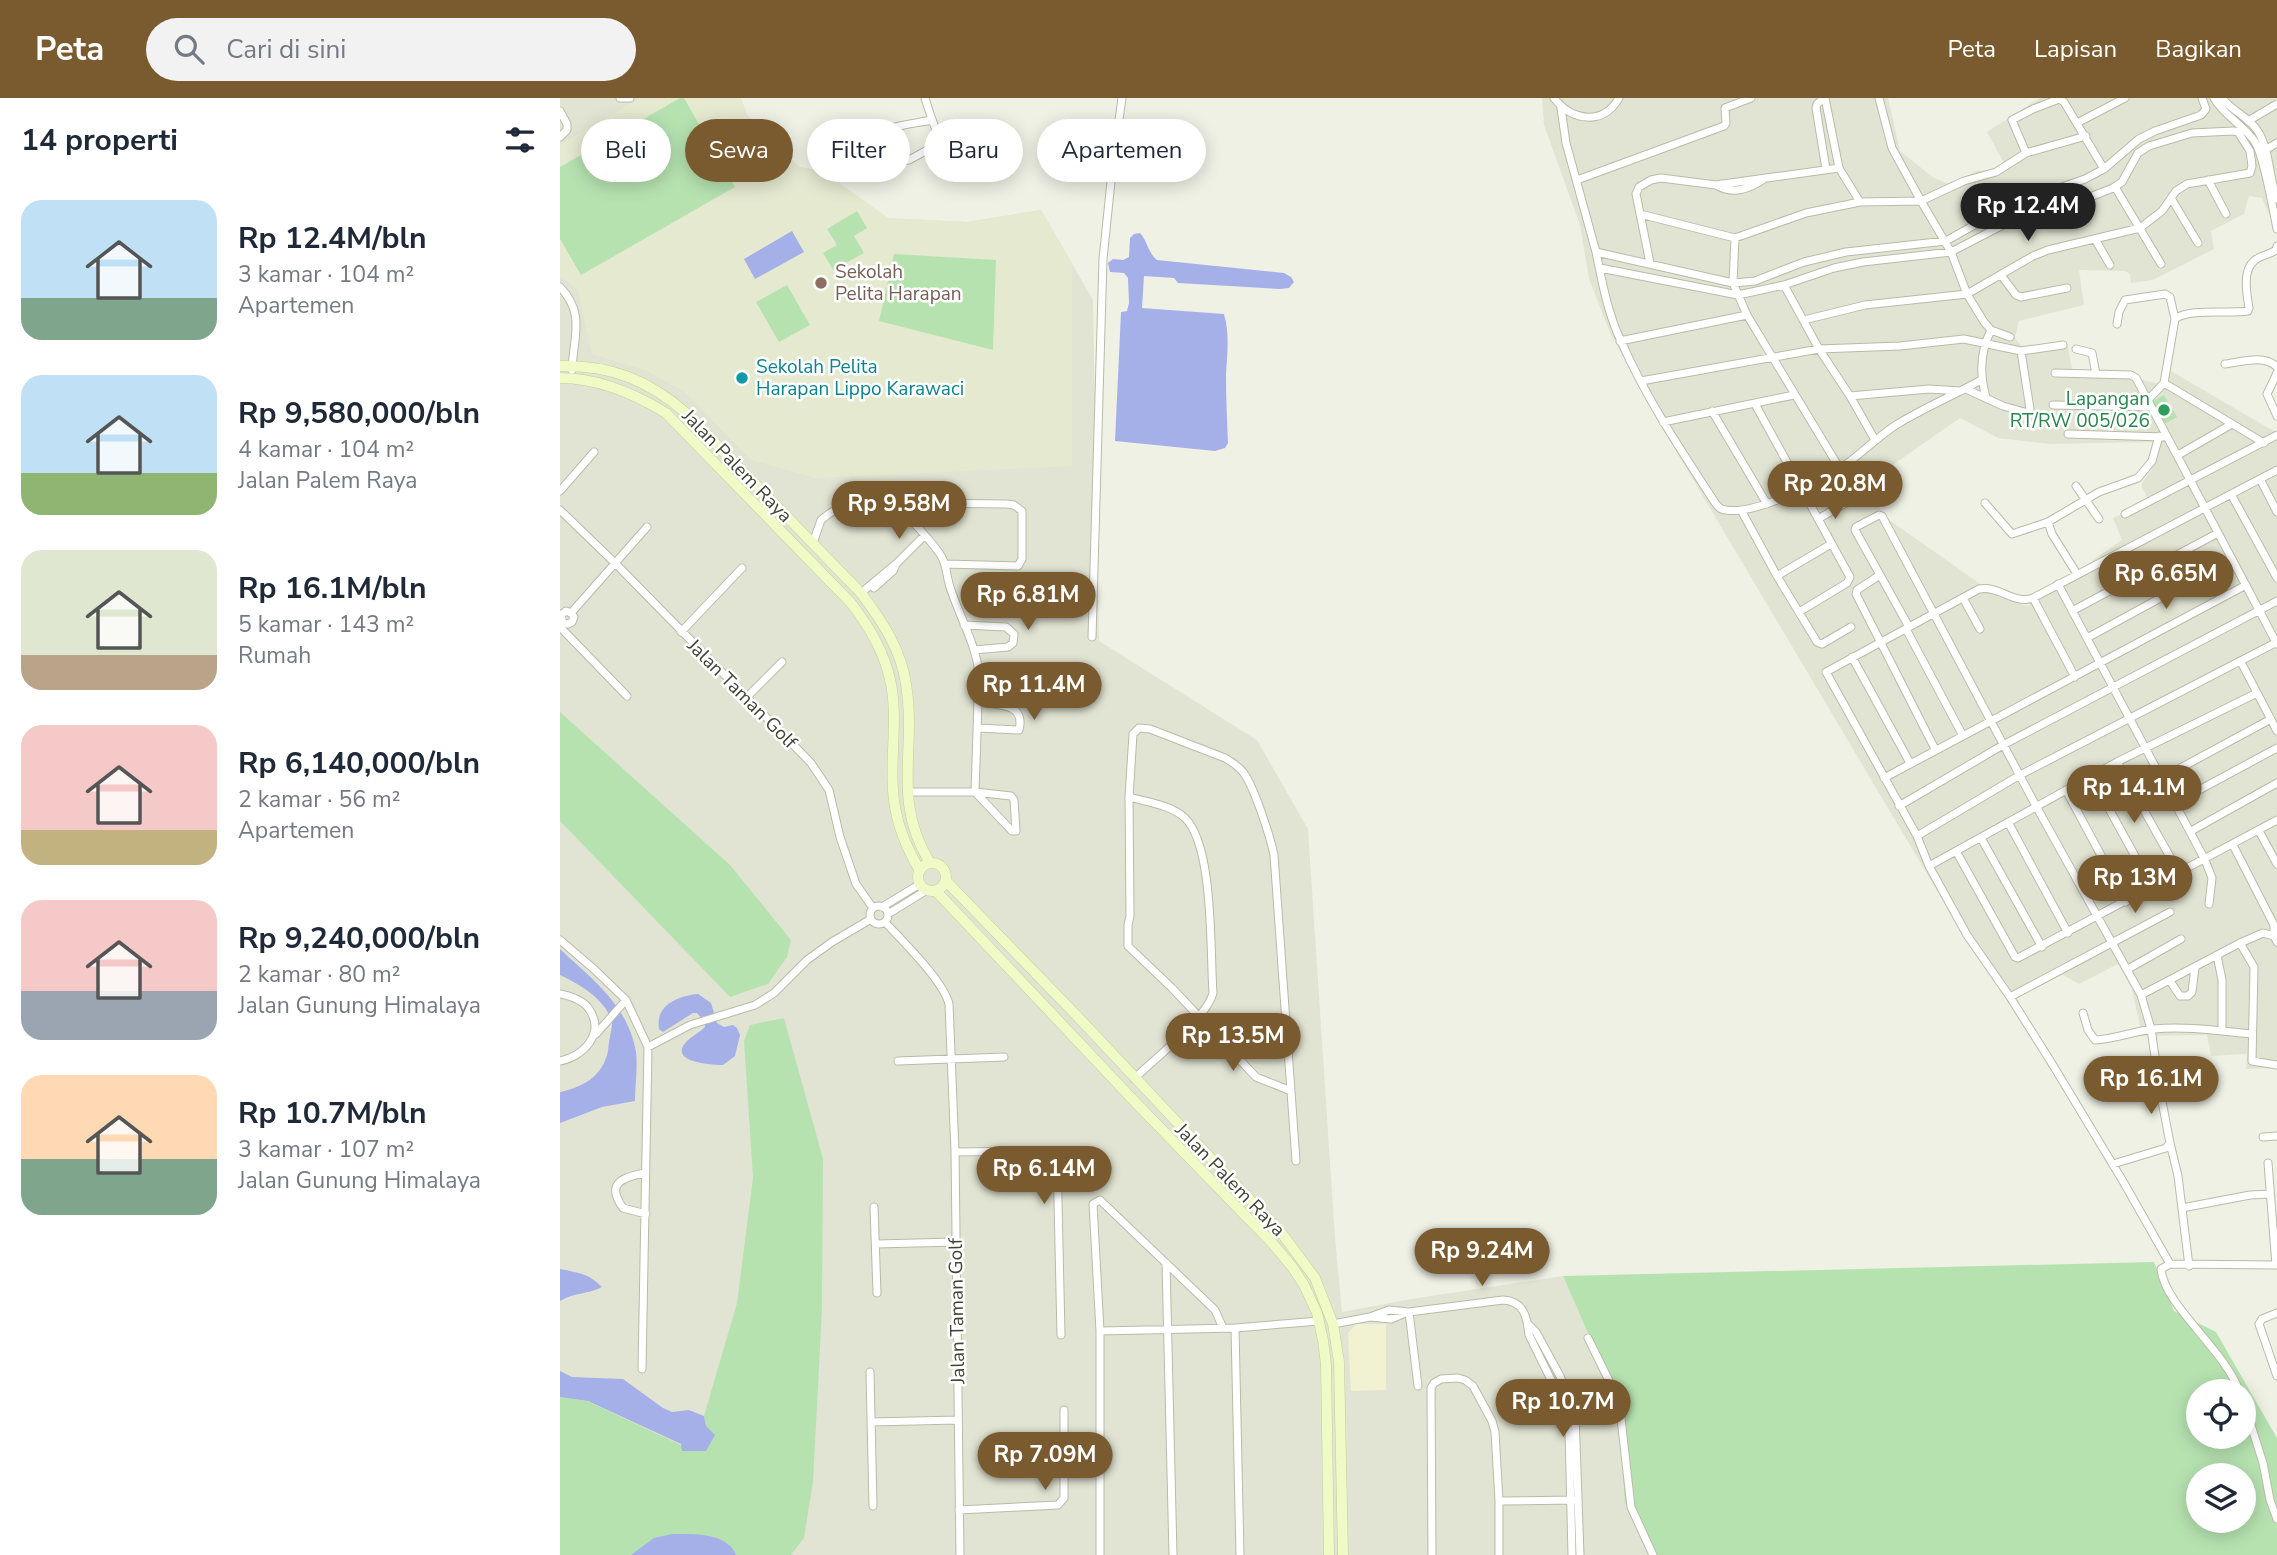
<!DOCTYPE html>
<html lang="id">
<head>
<meta charset="utf-8">
<style>
  :root { --surface:#fff; --page:#f2f2f3; --text:#1f2937; --muted:#747a83; --accent:#795b2f }
  body { margin:0; font-family:"Nunito Sans",sans-serif; background:var(--page); color:var(--text); height:100vh; display:flex; flex-direction:column; font-size:26px; white-space:nowrap }
  * { box-sizing:border-box; margin:0 }
  p { font-size:23px; color:var(--muted) }
  .icon { flex:none; width:38px; height:38px; fill:none; stroke:currentColor; stroke-width:2; stroke-linecap:round; stroke-linejoin:round }
  .map { position:relative; flex:1; overflow:hidden }
  .details { display:flex; flex-direction:column; background:var(--surface); width:560px }
  .details>* { flex:none }
  .guide { position:absolute; left:21px; top:21px; width:665px; height:63px; display:flex; gap:14px }
  .controls { position:absolute; left:1626px; top:1281px; display:grid; gap:14px }
  .controls a { display:grid; place-items:center; width:70px; height:70px; border-radius:50%; background:var(--surface); box-shadow:0 4px 18px #0003; font-size:35px }
  .price { position:absolute; translate:-50% -60px; padding:0 16px; border-radius:24px; background:var(--accent); color:#fff; font-size:23px; line-height:46px; filter:drop-shadow(0 2px 4px #0008) }
  .price::after { content:''; position:absolute; left:50%; top:42px; width:21px; height:16px; margin-left:-10px; background:inherit; clip-path:polygon(0 0,100% 0,50% 100%) }
  .price.active { background:#222; color:#fff }
  ul { padding:0; list-style:none }
  li { display:flex; align-items:center; gap:21px; height:175px; padding:0 21px }
  li span { display:grid; place-items:center; flex:none; width:196px; height:140px; border-radius:21px; color:#555 }
  li>.icon { margin-inline-start:auto }
  span .icon { width:84px; height:84px; fill:#fffc; stroke-width:1 }
  li b { font-size:30px }
  h2 { display:flex; justify-content:space-between; align-items:center; height:84px; padding:0 21px; font-size:30px }
  .pill { padding:0 24px; border-radius:32px; background:var(--surface); box-shadow:0 4px 18px #0003; font-size:24px; line-height:63px }
  .pill.active { background:var(--accent); color:#fff }
  header { display:flex; align-items:center; gap:42px; box-sizing:border-box; height:98px; padding:0 35px; background:var(--accent); color:#fff }
  header strong { font-size:33px }
  nav { display:flex; gap:38px; margin-inline-start:auto; font-size:24px }
  .search { width:490px; height:63px; background:var(--page); display:flex; align-items:center; gap:18px; box-sizing:border-box; padding:0 24px; border-radius:38px; color:var(--muted); font-size:26px }
  main { display:flex; flex:1; min-height:0 }
  .map>svg:first-child { display:block }
  .residential { fill:#e2e4d3; fill-rule:evenodd }
  .commercial { fill:#f1f2d1 }
  .education { fill:#e5e9d0 }
  .green { fill:#b6e2b0; fill-rule:evenodd }
  .water { fill:#a5b0e9 }
  .lines { fill:none; stroke-linecap:round; stroke-linejoin:round }
  .street-casing { stroke:#b9bba8; stroke-width:9 }
  .secondary-casing { stroke:#c4cd97; stroke-width:11 }
  .street { stroke:#fff; stroke-width:7 }
  .secondary { stroke:#effac6; stroke-width:10 }
  .education-dot { fill:#8d6e63; stroke:#fff; stroke-width:2.5 }
  .culture-dot { fill:#0f9aa8; stroke:#fff; stroke-width:2.5 }
  .leisure-dot { fill:#2e9e5b; stroke:#fff; stroke-width:2.5 }
  .labels { text-anchor:middle; dominant-baseline:central; stroke-width:5; stroke-linejoin:round; paint-order:stroke }
  .education-label { font-size:19px; fill:#785e54; stroke:#fff; text-anchor:start }
  .culture-label { font-size:19px; fill:#0d838f; stroke:#fff; text-anchor:start }
  .leisure-label { font-size:19px; fill:#27864d; stroke:#fff; text-anchor:end }
  .street-label { font-size:19px; fill:#424335; stroke:#fff }
</style>
</head>
<body>
<header>
<strong>Peta</strong>
<div class="search"><svg class="icon" aria-label="search" viewBox="0 0 24 24"><circle cx="10" cy="10" r="6"/><path d="M15 15l6 6"/></svg>Cari di sini</div>
<nav><a>Peta</a><a>Lapisan</a><a>Bagikan</a></nav>
</header>
<main>
<section class="details">
<h2>14 properti<svg class="icon" aria-label="filters" viewBox="0 0 24 24"><path d="M4 7h16M4 17h16"/><circle cx="9" cy="7" r="2"/><circle cx="15" cy="17" r="2"/></svg></h2>
<ul>
<li><span style="background:linear-gradient(#bfe0f5 70%,#7fa58c 0)"><svg class="icon" aria-label="home" viewBox="0 0 24 24"><path d="M3 11l9-7 9 7M6 9v11h12V9"/></svg></span><div><b>Rp 12.4M/bln</b><p>3 kamar · 104 m²</p><p>Apartemen</p></div></li>
<li><span style="background:linear-gradient(#bfe0f5 70%,#8fb573 0)"><svg class="icon" aria-label="home" viewBox="0 0 24 24"><path d="M3 11l9-7 9 7M6 9v11h12V9"/></svg></span><div><b>Rp 9,580,000/bln</b><p>4 kamar · 104 m²</p><p>Jalan Palem Raya</p></div></li>
<li><span style="background:linear-gradient(#dfe7d0 75%,#b9a48a 0)"><svg class="icon" aria-label="home" viewBox="0 0 24 24"><path d="M3 11l9-7 9 7M6 9v11h12V9"/></svg></span><div><b>Rp 16.1M/bln</b><p>5 kamar · 143 m²</p><p>Rumah</p></div></li>
<li><span style="background:linear-gradient(#f6c9c9 75%,#c2b280 0)"><svg class="icon" aria-label="home" viewBox="0 0 24 24"><path d="M3 11l9-7 9 7M6 9v11h12V9"/></svg></span><div><b>Rp 6,140,000/bln</b><p>2 kamar · 56 m²</p><p>Apartemen</p></div></li>
<li><span style="background:linear-gradient(#f6c9c9 65%,#9aa5b1 0)"><svg class="icon" aria-label="home" viewBox="0 0 24 24"><path d="M3 11l9-7 9 7M6 9v11h12V9"/></svg></span><div><b>Rp 9,240,000/bln</b><p>2 kamar · 80 m²</p><p>Jalan Gunung Himalaya</p></div></li>
<li><span style="background:linear-gradient(#ffd9b3 60%,#7fa58c 0)"><svg class="icon" aria-label="home" viewBox="0 0 24 24"><path d="M3 11l9-7 9 7M6 9v11h12V9"/></svg></span><div><b>Rp 10.7M/bln</b><p>3 kamar · 107 m²</p><p>Jalan Gunung Himalaya</p></div></li>
</ul>
</section>
<div class="map">
<svg width="1717" height="1457" viewBox="0 0 1717 1457">
  <rect width="100%" height="100%" fill="#eff1e5"/>
  <!-- residential -->
  <path class="residential" d="M0,0H181L187,17L239,69L262,73L328,120L407,124L481,112L533,202L539,543L697,642L748,731L775,1140L782,1214L851,1201L1003,1178L1057,1302L1091,1457H0Z
    M982,0H1328L1340,53L1374,80L1392,87L1416,73L1435,72L1444,65L1427,34L1480,0H1717V133L1702,100L1689,98L1684,116L1651,133L1654,151L1593,182L1571,185L1570,176L1565,173L1519,172L1524,207L1459,223L1455,240L1463,250L1507,244L1513,276L1542,273L1605,287L1611,273L1717,335V970L1686,971L1687,956L1651,958L1647,937L1582,938L1572,891L1558,866L1519,886L1498,874L1449,901L1408,845L1103,331L1051,237L1029,181L1020,127L984,27ZM1400,320L1438,340L1490,346L1596,344L1594,367L1581,387L1589,403L1553,420L1562,442L1468,508L1439,499L1322,417L1316,402L1314,380Z"/>
  <!-- commercial -->
  <path class="commercial" d="M796,1226H826V1292L791,1293L788,1235Z"/>
  <!-- education -->
  <path class="education" d="M80,0H181L187,17L239,69L262,73L328,120L407,124L481,112L512,165V368L255,380L191,362L125,294L85,272L32,256L18,192L0,178V47Z"/>
  <!-- green -->
  <path class="green" d="M120,0H124L175,89L21,177L0,141V69Z
    M297,113L307,130L294,138L304,155L273,172L263,155L277,147L267,131Z
    M334,156L436,162L433,252L319,223Z
    M227,187L250,227L219,244L196,204Z
    M1604,297L1617,319L1604,326L1592,304Z
    M0,614L170,767L231,842L227,859L208,886L170,899L0,723Z
    M224,920L263,1061L262,1211L253,1384L244,1440L231,1457H0V1299L27,1303L121,1347L146,1328L144,1318L177,1205L193,1080L184,943L190,927Z
    M1594,1164L1614,1213L1656,1234L1717,1340V1457H1091L1065,1404L1057,1302L1003,1178ZM1638,1293H1684V1339H1638ZM1638,1377H1684V1423H1638Z"/>
  <!-- water -->
  <path class="water" d="M232,133L244,154L195,181L184,161Z
    M580,135C588,144 588,155 597,162L724,175L731,179L734,184L729,190L720,191L618,185L614,180L584,178L582,210L664,216C670,237 667,256 666,277C666,300 667,322 668,345L665,350L655,353L555,343L561,214L567,213L569,205L568,180L564,175L550,174L548,165L553,161L563,162L569,159L570,140L574,136Z
    M0,851C32,881 68,907 76,954C78,969 75,987 75,1003L42,1009L0,1025V994C19,990 39,981 46,960C49,954 48,946 50,939C51,931 54,926 50,918C40,898 19,886 0,877Z
    M138,896L151,905L157,925L164,929L173,927L177,930L180,937L175,958L163,967C153,967 114,965 123,948C128,940 139,935 145,929L144,923L137,915H133L103,934L99,931C95,907 118,898 138,896Z
    M0,1171C19,1175 28,1175 42,1189C27,1197 14,1194 0,1203Z
    M0,1273L12,1279L63,1281L103,1310L112,1314L129,1312L144,1318L146,1328L155,1337L146,1353H122L121,1346L28,1303L0,1299Z
    M112,1436C133,1436 167,1434 176,1457H71L94,1440Z"/>
  <g class="lines">
    <!-- street casing -->
    <g class="street-casing">
      <path id="street" d="M60,0H70
        M365,0C374,29 384,62 411,79
        M994,0C1012,23 1043,28 1059,0
        M1264,0L1257,6L1256,10L1266,71
        M1265,0L1279,70L1300,104
        M1319,0L1332,50L1361,103L1391,154L1407,196L1424,224L1431,232L1450,239
        M1654,0C1664,18 1684,27 1695,44C1704,58 1713,111 1717,131
        M1662,0C1673,14 1691,20 1699,35C1710,54 1709,81 1717,101
        M1001,10L1006,45L1036,154L1173,185L1195,183L1244,164L1286,154L1386,143L1450,107L1525,81L1544,71L1579,41L1595,33L1641,17L1646,11L1642,0
        M0,13L7,26V32L0,39
        M372,22C353,26 321,29 307,40L309,66L311,67L349,62L382,44
        M1688,23L1717,6
        M1517,25L1565,0
        M1705,52L1717,45
        M1466,55L1452,22L1473,11L1499,1L1504,4L1544,71
        M1017,82L1164,28L1166,25L1165,10L1191,0
        M1648,82L1666,116
        M1156,87C1173,97 1189,91 1204,81
        M1555,89L1601,166
        M1611,100L1638,145
        M1080,116L1175,140L1246,115L1300,104L1361,103L1404,83L1436,74L1466,55L1526,38
        M1175,140L1173,185L1187,217L1280,371
        M1535,141L1550,167
        M1036,154C1042,184 1048,216 1061,243C1086,300 1120,351 1154,403C1157,408 1160,412 1166,412C1194,417 1258,386 1281,370C1300,357 1316,340 1336,327C1363,310 1393,298 1421,282
        M1090,165L1076,96L1079,89L1091,82L1101,80L1156,87L1279,70
        M1040,170L1178,197L1224,187L1274,170L1303,164L1391,154L1464,116L1525,101L1553,90L1562,84L1578,55L1589,48L1632,35L1673,33L1678,34L1690,53L1692,68L1690,75L1627,86L1616,93L1602,113L1580,130L1488,152L1473,158L1407,196L1305,207L1244,222
        M1441,177L1456,197L1461,199L1507,190
        M1224,187L1259,251L1290,298L1315,342
        M0,189C26,216 13,240 12,272
        M1557,226L1559,214L1565,202L1605,196L1610,199L1615,221
        M1060,243L1187,217
        M1516,251L1532,255L1536,276
        M1665,266C1681,264 1704,256 1717,269
        M1495,275L1571,277L1576,280L1717,546
        M1717,275L1707,296L1717,318
        M1081,283L1259,251L1340,248L1404,241L1461,253L1503,247
        M1604,285L1704,345
        M1406,291L1443,308L1468,315L1470,311L1461,253
        M1290,298L1369,291L1401,293
        M1426,299C1419,275 1420,254 1431,232
        M1588,302L1604,285L1615,221C1629,210 1668,216 1688,213L1689,210C1687,197 1682,173 1694,163C1700,157 1709,157 1716,152L1717,148
        M1195,306L1290,479L1287,485L1239,514
        M1493,307L1591,309
        M1152,313L1207,406
        M1103,324L1234,297
        M1508,336L1603,339
        M1618,357L1672,326
        M1700,381L1717,414
        M1516,388L1539,421
        M0,393L34,354
        M1671,396L1717,480
        M1425,405L1452,436L1488,424L1539,394L1578,380L1592,363L1599,338
        M0,412L56,466L251,665L269,692L280,739L296,786L313,810
        M1181,412L1217,478L1257,544L1262,546L1291,529
        M1565,416L1717,337
        M348,420L355,409L362,405L446,406L454,407L462,413V461L458,468L386,466
        M1258,421L1289,403L1291,399V394L1278,372
        M1488,424L1492,436L1517,476
        M253,445L261,422L270,415L316,391C333,401 369,440 380,456C388,468 386,480 391,492C400,519 415,545 419,574L415,694L452,733H456L454,702L451,698L415,694H347
        M1320,477L1297,492L1296,496L1375,651
        M1217,478L1271,446
        M1498,486L1645,762L1652,780L1649,806
        M314,490L333,473L336,466
        M301,495L337,465L364,438
        M1403,500L1420,531
        M1473,500L1515,579
        M1512,513L1658,435
        M11,515L87,429
        M0,527L3,525L8,526L12,524L14,519L11,515L6,513L1,517L3,525
        M404,527L446,529L454,536L453,545L448,549L414,552
        M0,529L67,598
        M1349,529L1295,432L1296,429L1319,417L1322,418L1476,708L1581,897L1591,931L1600,993L1610,1045L1606,1050L1553,1066
        M1346,531L1403,638
        M121,534L182,470
        M532,539L543,161L552,74L562,0
        M1527,540L1672,461
        M1292,559L1350,665
        M1681,564L1717,633
        M186,600L222,564
        M417,630L459,632C466,605 438,607 419,604
        M1557,664L1619,775
        M1531,678L1592,789
        M1324,680L1686,487
        M1602,680L1711,621
        M1506,692L1566,804
        M569,699C587,704 611,707 625,720C654,748 650,854 653,895C647,920 593,962 574,981
        M1615,705L1717,650
        M1339,708L1443,647L1717,503
        M1448,724L1508,835
        M1631,733L1717,685
        M1699,733L1717,766
        M1357,738L1460,677L1717,544
        M1421,740L1482,849
        M1673,747L1714,827V838L1717,844
        M1396,753L1455,859L1458,860L1717,722
        M1369,768L1557,664L1697,595
        M310 817a9 9 0 1 1 18 0a9 9 0 1 1-18 0Z
        M322,809L360,786
        M328,816L367,792
        M325,824C342,843 383,882 389,906L395,1054L400,1457
        M0,842L35,872L66,902L88,949L82,1271
        M1680,845L1694,869L1692,963L1717,967
        M1657,857L1662,882V933
        M1568,871L1621,841
        M1610,883L1620,898H1628L1632,894L1635,869
        M0,896C10,898 23,902 29,911C46,935 23,959 0,963
        M1581,897L1680,845L1703,835L1714,838
        M1450,899L1610,814
        M1523,915L1528,932L1535,942C1555,941 1574,933 1594,931C1627,928 1659,933 1691,936
        M36,936L66,902
        M88,949L130,927L195,907L214,895L247,862L272,844L311,821
        M338,963L444,959
        M731,993L696,979L612,890L568,848V827L570,818L569,699L573,636L579,630L590,631L665,660C672,664 678,668 683,674C694,688 710,738 714,757L736,1063
        M1703,1039L1717,1038
        M1610,1045L1618,1078L1629,1168
        M395,1054L490,1053L497,1059L501,1237
        M1708,1065L1716,1167
        M85,1075C63,1079 45,1085 63,1110L86,1116
        M314,1109L317,1195
        M1622,1110L1690,1097L1710,1096
        M316,1146L396,1144
        M606,1165L613,1457
        M1610,1166L1564,1085L1491,964L1450,899L1407,837L1369,768L1357,738L1266,574L1419,491C1439,487 1454,507 1473,500L1717,372
        M849,1214L858,1288
        M1717,1215L1702,1221L1699,1226L1717,1278
        M810,1219L829,1212L849,1214L943,1202C964,1203 967,1219 969,1237L1002,1304L1009,1333L1012,1457
        M773,1226L810,1219L831,1221L845,1215
        M968,1226L976,1234L1000,1278L1015,1316L1020,1457
        M675,1230L680,1457
        M540,1233L533,1106L540,1102L655,1212L663,1230
        M1028,1240L1059,1303L1071,1409L1093,1457
        M310,1274L313,1408
        M1679,1293C1665,1252 1604,1207 1601,1171L1610,1166L1717,1167
        M1684,1305L1703,1365L1710,1402L1717,1421
        M311,1324L398,1322
        M939,1403L1016,1402
        M399,1412L498,1407L504,1400V1312
        M540,1457V1233L675,1230L759,1223
        M872,1457L871,1290L874,1285L881,1281L898,1280L905,1282L913,1288L932,1323L935,1334L939,1403V1457"/>
    </g>
    <!-- secondary casing -->
    <g class="secondary-casing">
      <path id="secondary" d="M0,268C51,267 88,282 126,315L301,495C322,523 341,551 346,586C357,653 331,701 370,765
        M0,280C37,280 75,296 106,315L291,505C310,530 325,555 331,586C339,628 327,672 336,714C340,735 349,754 360,773
        M358 779a14 14 0 1 1 28 0a14 14 0 1 1-28 0Z
        M386,783L518,919L723,1137L755,1180L773,1226L779,1264L783,1457
        M376,793L577,1006L713,1146L733,1170L744,1187L757,1215L763,1242L766,1267L769,1457"/>
    </g>
    <!-- street -->
    <use href="#street" class="street"/>
    <!-- secondary -->
    <use href="#secondary" class="secondary"/>
  </g>
  <!-- markers -->
  <circle class="education-dot" cx="261" cy="185" r="7"/>
  <circle class="culture-dot" cx="182" cy="280" r="7"/>
  <circle class="leisure-dot" cx="1604" cy="312" r="7"/>
  <g class="labels">
    <!-- education labels -->
    <g class="education-label">
      <text x="275" y="174">Sekolah<tspan x="275" dy="22">Pelita Harapan</tspan></text>
    </g>
    <!-- culture labels -->
    <g class="culture-label">
      <text x="196" y="269">Sekolah Pelita<tspan x="196" dy="22">Harapan Lippo Karawaci</tspan></text>
    </g>
    <!-- leisure labels -->
    <g class="leisure-label">
      <text x="1590" y="301">Lapangan<tspan x="1590" dy="22">RT/RW 005/026</tspan></text>
    </g>
    <!-- street labels -->
    <g class="street-label">
      <text transform="translate(177 368) rotate(46)">Jalan Palem Raya</text>
      <text transform="translate(182 596) rotate(45)">Jalan Taman Golf</text>
      <text transform="translate(670 1082) rotate(46)">Jalan Palem Raya</text>
      <text transform="translate(397 1213) rotate(-91)">Jalan Taman Golf</text>
    </g>
  </g>
</svg>
<div class="controls">
<a><svg class="icon" aria-label="locate" viewBox="0 0 24 24"><circle cx="12" cy="12" r="6"/><path d="M12 2v4M12 18v4M2 12h4M18 12h4"/></svg></a>
<a><svg class="icon" aria-label="layers" viewBox="0 0 24 24"><path d="M12 4l9 5-9 5-9-5zM3 14l9 5 9-5"/></svg></a>
</div>
<b class="price active" style="left:1468px;top:145px">Rp 12.4M</b>
<b class="price" style="left:1275px;top:423px">Rp 20.8M</b>
<b class="price" style="left:339px;top:443px">Rp 9.58M</b>
<b class="price" style="left:1606px;top:513px">Rp 6.65M</b>
<b class="price" style="left:468px;top:534px">Rp 6.81M</b>
<b class="price" style="left:474px;top:624px">Rp 11.4M</b>
<b class="price" style="left:1574px;top:727px">Rp 14.1M</b>
<b class="price" style="left:1575px;top:817px">Rp 13M</b>
<b class="price" style="left:673px;top:975px">Rp 13.5M</b>
<b class="price" style="left:1591px;top:1018px">Rp 16.1M</b>
<b class="price" style="left:484px;top:1108px">Rp 6.14M</b>
<b class="price" style="left:922px;top:1190px">Rp 9.24M</b>
<b class="price" style="left:1003px;top:1341px">Rp 10.7M</b>
<b class="price" style="left:485px;top:1394px">Rp 7.09M</b>
<div class="guide">
<a class="pill">Beli</a>
<a class="pill active">Sewa</a>
<a class="pill">Filter</a>
<a class="pill">Baru</a>
<a class="pill">Apartemen</a>
</div>
</div>
</main>
</body>
</html>
